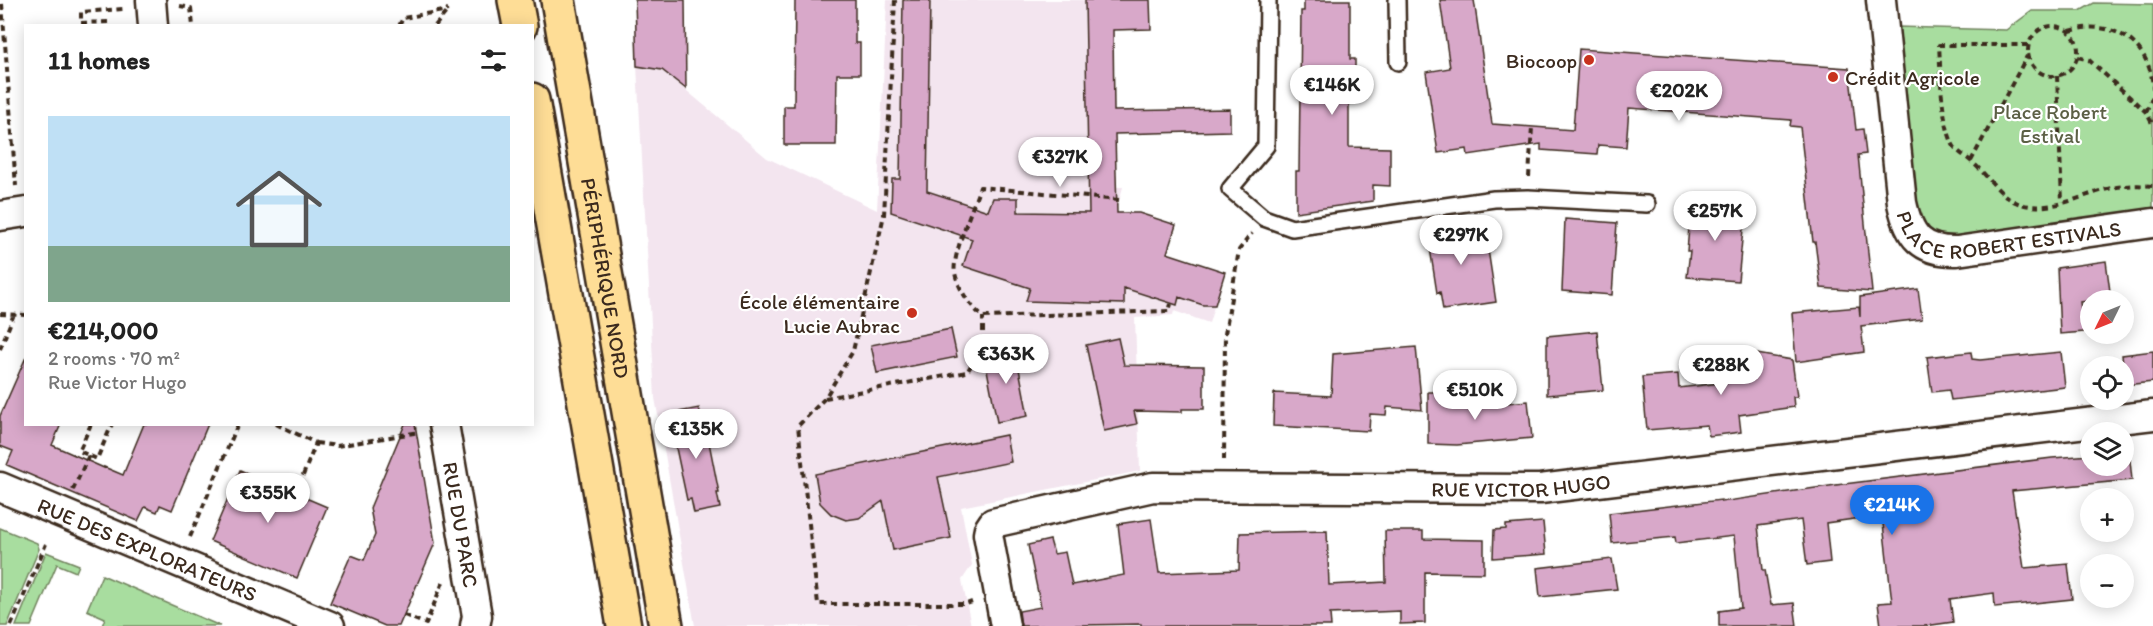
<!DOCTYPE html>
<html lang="en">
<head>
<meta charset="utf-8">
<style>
  :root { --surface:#fff; --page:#f6f6f6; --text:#222; --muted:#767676; --accent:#1a73e8 }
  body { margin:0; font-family:Itim,sans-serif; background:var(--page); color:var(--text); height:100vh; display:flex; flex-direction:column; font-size:22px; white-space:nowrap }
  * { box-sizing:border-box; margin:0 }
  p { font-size:20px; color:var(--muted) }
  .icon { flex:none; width:33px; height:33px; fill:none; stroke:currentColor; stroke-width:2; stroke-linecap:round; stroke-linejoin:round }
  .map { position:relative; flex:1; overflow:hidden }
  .side { position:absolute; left:24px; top:24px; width:510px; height:402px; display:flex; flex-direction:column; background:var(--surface); border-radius:0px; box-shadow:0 3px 15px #0003 }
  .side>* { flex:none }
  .needle { width:39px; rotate:227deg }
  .tools { position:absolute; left:2080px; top:290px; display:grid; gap:12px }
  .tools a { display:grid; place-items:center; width:54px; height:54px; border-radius:50%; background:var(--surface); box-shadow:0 3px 15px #0003; font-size:30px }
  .price { position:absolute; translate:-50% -51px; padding:0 14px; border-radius:21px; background:#fff; color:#222; font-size:20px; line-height:39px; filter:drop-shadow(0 2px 3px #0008) }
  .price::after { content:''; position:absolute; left:50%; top:36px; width:18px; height:14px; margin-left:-9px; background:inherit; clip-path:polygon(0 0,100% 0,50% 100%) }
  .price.active { background:var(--accent); color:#fff }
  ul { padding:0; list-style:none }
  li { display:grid; align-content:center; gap:12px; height:318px; padding:0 24px }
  li span { display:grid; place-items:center; height:186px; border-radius:0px; color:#555 }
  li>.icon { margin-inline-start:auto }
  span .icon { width:108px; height:108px; fill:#fffc; stroke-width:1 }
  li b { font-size:26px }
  h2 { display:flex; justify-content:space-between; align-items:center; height:72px; padding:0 24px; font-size:26px }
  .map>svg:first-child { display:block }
  .built { fill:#f3e5ef }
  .green { fill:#a8dd9f; stroke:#72845e; stroke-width:1.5 }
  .building { fill:#d8a8c9; stroke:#3b2a1e; stroke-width:1.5 }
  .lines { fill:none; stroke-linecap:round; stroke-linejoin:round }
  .service-casing { stroke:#3b2a1e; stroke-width:20 }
  .minor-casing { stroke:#3b2a1e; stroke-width:33 }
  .trunk-casing { stroke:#3b2a1e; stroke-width:38 }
  .path { stroke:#3b2a1e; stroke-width:4; stroke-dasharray:6 4.5; stroke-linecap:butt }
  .service { stroke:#fff; stroke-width:15 }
  .minor { stroke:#fff; stroke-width:28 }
  .trunk { stroke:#fedd96; stroke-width:33 }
  .poi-dot { fill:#c8321e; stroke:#fff; stroke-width:2 }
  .labels { text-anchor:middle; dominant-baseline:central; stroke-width:4.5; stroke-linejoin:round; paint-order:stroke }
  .poi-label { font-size:21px; fill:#3b2a1e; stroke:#fff; text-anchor:end }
  .park-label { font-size:21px; fill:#5c6045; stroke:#fff }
  .street-label { font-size:21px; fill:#3b2a1e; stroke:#fff }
</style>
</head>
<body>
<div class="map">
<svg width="2153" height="626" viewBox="0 0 2153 626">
  <rect width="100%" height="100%" fill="#fff"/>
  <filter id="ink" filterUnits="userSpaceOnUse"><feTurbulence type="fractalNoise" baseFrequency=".0167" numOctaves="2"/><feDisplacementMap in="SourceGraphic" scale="12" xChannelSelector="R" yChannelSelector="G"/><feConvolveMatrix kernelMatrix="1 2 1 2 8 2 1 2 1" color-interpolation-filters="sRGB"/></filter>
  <g filter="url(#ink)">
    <!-- built -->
    <path class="built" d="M887,0H1112L1116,187H1123L1116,212L1125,213V239L1225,272L1209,323L1174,311L1173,315L1135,318L1140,471L961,507L972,565L962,580L971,626H695L655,398L637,66L662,70L767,158L877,210Z"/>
    <!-- green -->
    <path class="green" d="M2094,3L2153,4V212L1953,241C1946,238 1932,236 1927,230C1912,213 1911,168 1908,146L1911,145L1898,27L2006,30L2032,11H2080Z
      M0,528L37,543L39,549L7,626H0Z
      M46,552L79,565L76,572L57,564L31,626H16Z
      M102,575L220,626H102L105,618L87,610Z"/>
    <!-- building -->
    <path class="building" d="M635,0H685L686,89L662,70L637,66Z
      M795,0H855V43H860V74H837L836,145H784V106H794Z
      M903,0H930L927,191L988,211L993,198H1018V212L1089,213L1085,0H1150L1151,29L1113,30L1114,111L1230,109V131L1115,134L1117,213H1139L1176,225L1167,253L1225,272L1215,305H1203L1179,297L1177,305L1124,288V304L1026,301L1030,288L963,266L972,239L891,212L892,179H900Z
      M1304,0H1350V59H1355V100H1349V147L1390,148V186L1373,185V201L1296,212V171H1299L1301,11H1304Z
      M1440,0H1474L1492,124L1573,130L1579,49L1849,68L1856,130L1863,129L1866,154L1858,155L1872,292L1821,288L1815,242H1813L1800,127L1790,126L1791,120L1629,108L1626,147L1598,145L1597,154L1541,150V144L1468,155L1467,149L1438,153L1426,72L1450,68Z
      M1691,204L1745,209L1738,281L1687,277L1690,251H1687Z
      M1565,219L1617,223L1612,295L1562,291Z
      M1477,221L1480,244L1487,243L1496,302L1443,310L1440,292L1437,293L1427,229Z
      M2106,261L2111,299L2080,302L2084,332L2060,334L2057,268Z
      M1918,289L1922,319L1861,326L1864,352L1796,362L1792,313L1859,307L1860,317V297Z
      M951,329L957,357L877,373L871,345Z
      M1597,331L1603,390L1547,395V336Z
      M1118,338L1124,365L1204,366V409H1182V412L1134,411L1137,424L1104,431L1086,345Z
      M1416,347L1422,410L1387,407L1386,415L1370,414L1369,431L1273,426L1274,393L1331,396L1333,354Z
      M1015,348L1028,416L997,422L984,354Z
      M1734,350L1792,360L1797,397H1793L1794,407L1739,415L1741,432L1709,436L1707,425L1647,430L1642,377L1678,374L1679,388L1737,381Z
      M2153,351V382L2125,385L2122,355Z
      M1971,352L1972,359L1980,360L2061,352L2065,387L1951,400L1949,390L1932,392L1927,357Z
      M26,357V424H61L52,445L104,468V467L123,475L144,424H208L172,510L160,505L157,512L145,507L138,521L7,465L13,451L0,446V416Z
      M1428,392H1462V407L1528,401L1532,438L1457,445L1428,444Z
      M699,408L703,423L705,422L719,493H717L720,508L694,513L691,499L687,500L672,429L676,428L673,413Z
      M405,424H415L435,543L399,626H385L330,603L351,555L364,560L375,535L370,508Z
      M1006,435L1011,462L938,477L951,538L893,550L883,501L859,518L846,520L831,514L820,503L815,474Z
      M2124,451H2129L2132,480L2012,491L2024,568L2068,564L2072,599L1995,607L1994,593L1950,599L1953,622L1925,626H1881L1878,603L1892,602L1882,515L1826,523L1830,562L1807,565L1801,520L1758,526L1763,570H1765L1771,605L1794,603L1797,626H1719V611L1741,608L1734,536L1676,543L1675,537L1612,543L1609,513L1721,500V502L1836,485L2052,458L2091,455V465H2124Z
      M240,470L327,507L297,578L210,541Z
      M1151,519L1159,573L1239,570L1240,533L1327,531L1329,585L1386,582L1385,531H1423V539L1484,540V573L1425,572V623L1400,624V611L1330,614L1331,626H1141V624L1021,626L1019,611L1041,607L1028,545L1050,540L1054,554L1065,552L1072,585L1124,575L1118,524Z
      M1543,522L1546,554L1493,558L1494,530L1506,529V525Z
      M1612,559L1617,589L1540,597L1537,568Z"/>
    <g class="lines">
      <!-- service casing -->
      <g class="service-casing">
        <path id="service" d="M1268,0L1266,146L1230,189L1264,218L1292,228L1494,199L1528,198L1647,204
          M1397,0L1398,62"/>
      </g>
      <!-- minor casing -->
      <g class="minor-casing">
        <g id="minor">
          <path d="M151,0L153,26"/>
          <path id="s1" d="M1881,0L1902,203C1909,236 1921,252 1957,251L2153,223"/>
          <path d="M0,216L26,212"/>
          <path id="s2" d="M444,424L477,616L475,626"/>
          <path id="s3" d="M0,487L330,626"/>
          <path id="s4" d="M1005,626L988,534L989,529L993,523L1153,487L1540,489L2153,415"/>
        </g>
      </g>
      <!-- trunk casing -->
      <g class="trunk-casing">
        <g id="trunk">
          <path d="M515,0L520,26"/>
          <path id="s5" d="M558,0L666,626"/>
          <path d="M532,100L624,626"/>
        </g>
      </g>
      <!-- path -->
      <path class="path" d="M895,0L884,215L853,351L825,398L798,426L818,604H966L972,602
        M2,4L16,186
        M180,6L191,8L193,26
        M108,22L81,23V12L123,9V6
        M2028 51a25 25 0 1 1 50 0a25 25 0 1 1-50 0Z
        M399,26L403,18L448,10
        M435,26L448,10
        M2070,31C2113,18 2151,43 2153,89
        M2028,45H1939C1941,75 1940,110 1951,140C1955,152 1963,154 1972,162C1998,185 2005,210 2046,206C2070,204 2093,191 2117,187C2129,185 2141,185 2153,186
        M2078,57L2089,60L2146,112L2153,125
        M2057,76L2062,202
        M2146,112L2153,96
        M1971,161L2027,56
        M1529,177L1532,127
        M1119,200L980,187C974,205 951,257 955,273C959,290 970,306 983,317L1169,311L1171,304
        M0,314L26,315
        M0,349L14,314
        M825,398L967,372L983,346V317
        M91,424L79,451L97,459L112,424
        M276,424L316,443L296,493
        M316,443L337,446L419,432
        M1224,460L1225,334L1239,250L1252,233
        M73,490L89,455
        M190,537L238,424
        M404,615L426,624L443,582
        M11,626L46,544"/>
      <!-- service -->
      <use href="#service" class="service"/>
      <!-- minor -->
      <use href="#minor" class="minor"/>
      <!-- trunk -->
      <use href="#trunk" class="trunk"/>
    </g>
  </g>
  <!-- markers -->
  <g class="poi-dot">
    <circle cx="1589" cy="60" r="6"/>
    <circle cx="1833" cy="77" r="6"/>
    <circle cx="912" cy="313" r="6"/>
  </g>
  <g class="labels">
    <!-- poi labels -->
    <g class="poi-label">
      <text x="1577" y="60">Biocoop</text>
      <text x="1845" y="77" text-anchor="start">Crédit Agricole</text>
      <text x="900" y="301">École élémentaire<tspan x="900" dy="24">Lucie Aubrac</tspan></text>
    </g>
    <!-- park labels -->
    <g class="park-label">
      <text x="2050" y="111">Place Robert<tspan x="2050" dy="24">Estival</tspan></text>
    </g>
    <!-- street labels -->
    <g class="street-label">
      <text stroke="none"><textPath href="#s1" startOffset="332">PLACE ROBERT ESTIVALS</textPath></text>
      <text stroke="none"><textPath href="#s5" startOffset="282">PÉRIPHÉRIQUE NORD</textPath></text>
      <text stroke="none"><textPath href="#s4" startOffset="638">RUE VICTOR HUGO</textPath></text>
      <text stroke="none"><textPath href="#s2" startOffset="102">RUE DU PARC</textPath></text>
      <text stroke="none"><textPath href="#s3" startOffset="160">RUE DES EXPLORATEURS</textPath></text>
    </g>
  </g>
</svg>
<div class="tools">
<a><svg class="needle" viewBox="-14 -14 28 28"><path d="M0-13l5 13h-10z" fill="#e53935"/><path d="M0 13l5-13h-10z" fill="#767676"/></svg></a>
<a><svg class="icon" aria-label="locate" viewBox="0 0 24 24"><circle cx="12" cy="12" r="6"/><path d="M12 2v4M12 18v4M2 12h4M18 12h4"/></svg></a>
<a><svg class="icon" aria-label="layers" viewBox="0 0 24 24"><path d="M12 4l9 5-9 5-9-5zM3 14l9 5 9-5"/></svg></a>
<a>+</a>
<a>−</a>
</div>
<b class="price" style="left:1332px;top:116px">€146K</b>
<b class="price" style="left:1679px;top:122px">€202K</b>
<b class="price" style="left:1060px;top:188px">€327K</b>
<b class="price" style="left:1715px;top:242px">€257K</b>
<b class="price" style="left:1461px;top:266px">€297K</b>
<b class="price" style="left:1006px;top:385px">€363K</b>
<b class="price" style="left:1721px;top:396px">€288K</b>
<b class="price" style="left:1475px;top:421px">€510K</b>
<b class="price" style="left:696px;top:460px">€135K</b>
<b class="price" style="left:268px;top:524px">€355K</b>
<b class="price active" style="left:1892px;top:536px">€214K</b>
<section class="side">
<h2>11 homes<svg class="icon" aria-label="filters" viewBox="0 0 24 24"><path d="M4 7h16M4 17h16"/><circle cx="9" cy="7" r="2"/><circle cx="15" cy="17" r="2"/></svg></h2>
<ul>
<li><span style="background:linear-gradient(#bfe0f5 70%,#7fa58c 0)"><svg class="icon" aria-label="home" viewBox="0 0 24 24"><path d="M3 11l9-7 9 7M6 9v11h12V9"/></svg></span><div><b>€214,000</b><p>2 rooms · 70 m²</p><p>Rue Victor Hugo</p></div></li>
</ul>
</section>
</div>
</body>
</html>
